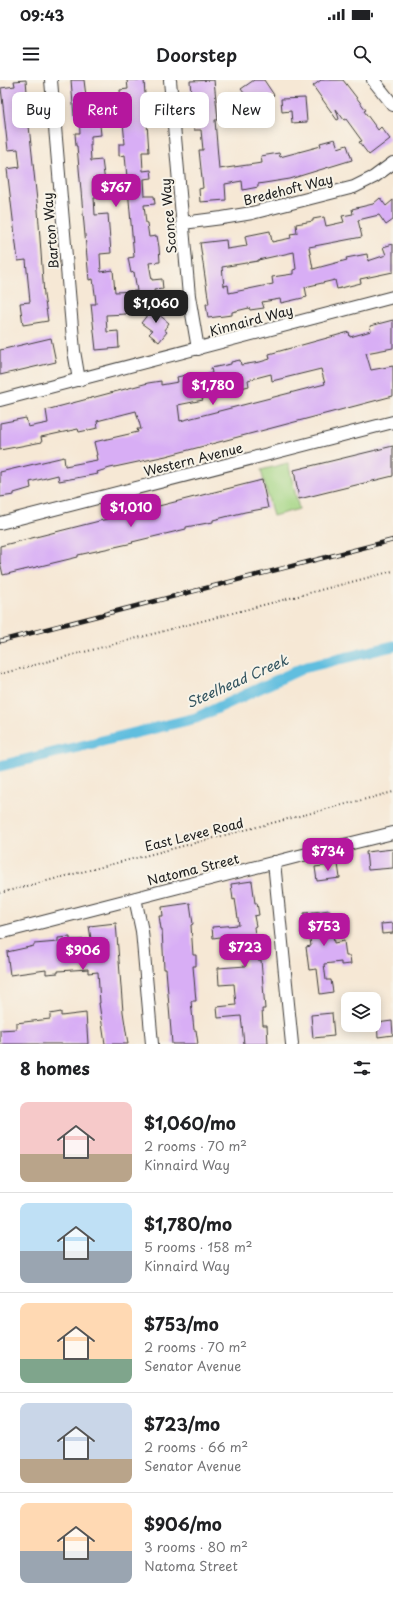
<!DOCTYPE html>
<html lang="en">
<head>
<meta charset="utf-8">
<style>
  :root { --surface:#fff; --page:#f2f2f2; --text:#202124; --muted:#757577; --line:#e0e0e0; --accent:#b5179e }
  body { margin:0; font-family:"Playpen Sans",sans-serif; background:var(--page); color:var(--text); height:100vh; display:flex; flex-direction:column; font-size:15px; white-space:nowrap }
  * { box-sizing:border-box; margin:0 }
  p { font-size:13px; color:var(--muted) }
  .icon { flex:none; width:22px; height:22px; fill:none; stroke:currentColor; stroke-width:2; stroke-linecap:round; stroke-linejoin:round }
  .map { position:relative; height:964px; overflow:hidden }
  .drawer { display:flex; flex-direction:column; background:var(--surface); flex:1 }
  .drawer>* { flex:none }
  .hud { position:absolute; left:12px; top:12px; width:369px; height:36px; display:flex; gap:8px }
  .controls { position:absolute; left:341px; top:912px; display:grid; gap:8px }
  .controls a { display:grid; place-items:center; width:40px; height:40px; border-radius:8px; background:var(--surface); box-shadow:0 2px 10px #0003; font-size:20px }
  .price { position:absolute; translate:-50% -34px; padding:0 9px; border-radius:8px; background:var(--accent); color:#fff; font-size:13px; line-height:26px; filter:drop-shadow(0 1px 2px #0008) }
  .price::after { content:''; position:absolute; left:50%; top:24px; width:12px; height:9px; margin-left:-6px; background:inherit; clip-path:polygon(0 0,100% 0,50% 100%) }
  .price.active { background:#222; color:#fff }
  ul { padding:0; list-style:none }
  li { display:flex; align-items:center; gap:12px; height:100px; padding:0 20px }
  li+li { border-top:1px solid var(--line) }
  li span { display:grid; place-items:center; flex:none; width:112px; height:80px; border-radius:8px; color:#555 }
  li>.icon { margin-inline-start:auto }
  span .icon { width:48px; height:48px; fill:#fffc; stroke-width:1 }
  li b { font-size:17px }
  h2 { display:flex; justify-content:space-between; align-items:center; height:48px; padding:0 20px; font-size:17px }
  .tag { padding:0 14px; border-radius:8px; background:var(--surface); box-shadow:0 2px 10px #0003; font-size:14px; line-height:36px }
  .tag.active { background:var(--accent); color:#fff }
  .status { display:flex; justify-content:space-between; align-items:center; height:28px; padding:0 20px; background:var(--surface); direction:ltr }
  .status svg { height:11px; fill:currentColor }
  header { display:flex; justify-content:space-between; align-items:center; height:52px; padding:0 20px; background:var(--surface); font-size:18px; font-weight:600 }
  .map>svg:first-child { display:block }
  .green { fill:#a4d584; stroke:#607850 }
  .lines { fill:none; stroke-linecap:round; stroke-linejoin:round }
  .canal { stroke:#61bedf; stroke-width:11 }
  .building { fill:#d8aef5; fill-rule:evenodd }
  .minor-casing { stroke:#3d3b38; stroke-width:14 }
  .path { stroke:#3d3b38; stroke-width:2; stroke-dasharray:1 3; stroke-linecap:butt }
  .minor { stroke:#fff; stroke-width:12 }
  .rail-casing { stroke:#1c1c1c; stroke-width:4.5 }
  .rail { stroke:#f7f3e8; stroke-width:3; stroke-dasharray:9; stroke-linecap:butt }
  .labels { text-anchor:middle; dominant-baseline:central; stroke-width:4; stroke-linejoin:round; paint-order:stroke }
  .street-label { font-size:13px; fill:#1c1c1c; stroke:#f7f3e8 }
  .water-label { font-size:14px; font-style:italic; fill:#345560; stroke:#f7f3e8 }
</style>
</head>
<body>
<div class="status"><b>09:43</b><svg viewBox="0 0 49 12"><path d="M0 12V9h3v3zM5 12V6h3v6zM10 12V3h3v9zM15 12V0h3v12zM26 1h20v11H26zM47 4h2v5h-2z"/></svg></div>
<header><svg class="icon" aria-label="menu" viewBox="0 0 24 24"><path d="M4 6h16M4 12h16M4 18h16"/></svg>Doorstep<svg class="icon" aria-label="search" viewBox="0 0 24 24"><circle cx="10" cy="10" r="6"/><path d="M15 15l6 6"/></svg></header>
<div class="map">
<svg width="393" height="964" viewBox="0 0 393 964">
  <rect width="100%" height="100%" fill="#f7f3e8"/>
  <filter id="ink" filterUnits="userSpaceOnUse"><feTurbulence type="fractalNoise" baseFrequency=".025" numOctaves="2"/><feDisplacementMap in="SourceGraphic" scale="8" xChannelSelector="R" yChannelSelector="G"/><feConvolveMatrix kernelMatrix="1 2 1 2 8 2 1 2 1" color-interpolation-filters="sRGB"/></filter>
  <filter id="wash" filterUnits="userSpaceOnUse"><feTurbulence type="fractalNoise" baseFrequency=".012" numOctaves="4" result="noise"/><feDisplacementMap in="SourceGraphic" scale="16" xChannelSelector="R" yChannelSelector="G"/><feGaussianBlur stdDeviation="0.9" result="paint"/><feColorMatrix in="noise" values="0 0 0 0 0 0 0 0 0 0 0 0 0 0 0 0 0 1.4 0 .05"/><feComposite in="paint" operator="in"/></filter>
  <g filter="url(#wash)">
    <rect width="100%" height="100%" fill="#f6e8d5"/>
    <!-- green -->
    <path class="green" d="M288,383L299,429L273,436L261,390Z"/>
    <g class="lines">
      <!-- canal -->
      <path class="canal" d="M0,686L196,638L303,588L393,566"/>
    </g>
    <g id="blocks">
      <!-- building -->
      <path class="building" d="M26,0L27,12H23L24,25L25,33H29L31,46H29L38,130L44,215L48,241L23,245L20,223L30,222L26,180L18,181L7,89L20,87L18,69L8,70L1,8L15,6L14,1Z
        M71,0H84L87,25L98,24L101,55L91,56V65H90L91,81L102,80L107,117L94,118L95,135L108,134L111,173L100,174L101,192L113,190L115,212L137,211L134,192L131,193L128,178L134,177L125,75L119,76V64H125L120,10L128,9L127,0H144L149,72H142L143,91L151,90L152,98L144,99L145,116H154L155,124L144,125L146,143H147L149,157L157,156L159,167L160,182L149,183L152,200L162,199L163,209L154,210L156,223L125,227L126,234L106,235L107,252L118,251L119,268L96,270L91,224H96L95,214L93,199L89,200L77,66H76L75,53H80L79,36H74Z
        M214,0L218,40H215L219,89L262,83L261,76L279,73L280,77L321,66L320,63L335,59L338,68L347,65L352,80L290,99L258,104V107L243,110L242,101L225,104L226,120L200,122L199,109L203,108L199,70H203L201,50H194L190,1Z
        M254,0H264L274,15L265,22L260,15L250,21L241,9Z
        M321,0H343L366,30L364,31L378,50L381,47L390,59L369,75L359,62L362,61L346,39L344,40L336,29L339,39L337,40L313,6Z
        M305,18L307,42L292,43L291,31L282,32L281,19Z
        M380,118L386,126L393,120V140L386,145L379,135L358,140L362,157L309,167L313,189L347,180L346,178L367,174L368,181L386,175L383,167L393,164V192L360,199L361,203L337,209L335,200L305,207L307,217L281,223L280,219L262,222L264,228L250,230L249,228L232,232V235L208,238L206,224H209L200,163L226,160L227,169L247,166L245,156L270,151L272,162L291,158L290,154L297,153L296,144L313,141V139L324,137L326,146L344,142L342,136L353,134L352,129L373,124ZM294,172L296,189L293,190V194L272,197L273,204L229,213L228,205L224,206L222,187L258,181V180Z
        M156,224L157,233L169,243L164,250L167,252L159,262L149,254L152,251L141,243Z
        M393,240V268L366,273L371,290L393,286V316L166,376L110,388L97,392L98,394L59,401L58,395L30,402L31,408L14,413V415L0,417V392L64,377L65,386L97,380L96,375H97L94,362L138,352L137,349H141L136,331L97,341L98,348L79,352L78,349L41,357L42,362L0,370V343L26,338L28,347L48,343L46,330L148,303L161,301V305L178,302L177,297L186,295L187,299L206,295L212,293L211,288L231,284V282L240,280L241,285L260,282L270,279L269,274L349,252L350,257L371,251L370,246ZM321,289L325,304L180,341L178,325L203,320L202,318L249,306L248,300L271,294L272,301Z
        M51,258L56,282L0,295V270Z
        M393,366V396L299,419L294,390Z
        M262,400L268,428L245,432L213,440V442L186,447V449L132,462L133,463L78,475V477L3,495L0,482V466Z
        M393,769V788L368,790L366,772Z
        M338,784L340,798L317,801L315,787Z
        M252,801L255,823H257L259,835L254,836L256,846L254,847L258,880H261L265,929H262L263,945H267L268,964H244L241,936L218,938L217,927L236,925L234,904L219,905L218,888L246,886L245,868L229,870L227,856L213,858L212,847L239,845L235,819L233,820L231,804Z
        M190,823L193,844L191,845L193,875H196V886H193L196,921H191L194,950H196L198,964H172L166,889H164L162,849H161L159,836H163L162,827Z
        M330,830L334,863L344,861L346,876H350L351,884L341,885V882L324,884L326,900H331L333,912L320,914L317,889L309,890L306,867L311,866L308,844L305,845L304,833Z
        M116,843L123,932L128,964H105L99,923H100L98,892L88,893V889L58,891V893L46,894V890L10,895L7,872L34,866V864L58,862V858L70,857V860L91,859L89,846Z
        M393,843V853L382,854L381,844Z
        M61,932V936L86,933L88,964H0V950L16,949V943L50,939V934Z
        M332,933L334,956L313,958L311,935Z
        M392,941L393,955L378,957L377,943Z"/>
    </g>
  </g>
  <g filter="url(#ink)">
    <use href="#blocks" fill-opacity="0" stroke="#3d3b38" stroke-width="1"/>
    <g class="lines">
      <!-- minor casing -->
      <g class="minor-casing">
        <path id="minor" d="M51,0L74,271L79,300
          M170,0L189,216L198,269
          M373,0L393,25
          M183,143L222,138L252,133L354,107L374,97L393,83
          M0,320L393,217
          M0,443L393,342
          M274,782L292,964
          M135,818L142,851L152,964
          M0,853L299,776L393,753"/>
      </g>
      <!-- path -->
      <path class="path" d="M0,594L393,491
        M0,813L393,712"/>
      <!-- minor -->
      <use href="#minor" class="minor"/>
      <!-- rail casing -->
      <g class="rail-casing">
        <path id="rail" d="M0,561L393,460"/>
      </g>
      <!-- rail -->
      <use href="#rail" class="rail"/>
    </g>
  </g>
  <g class="labels">
    <!-- street labels -->
    <g class="street-label">
      <text transform="translate(288 109) rotate(-14)">Bredehoft Way</text>
      <text transform="translate(168 136) rotate(-95)">Sconce Way</text>
      <text transform="translate(50 151) rotate(-95)">Barton Way</text>
      <text transform="translate(251 240) rotate(-15)">Kinnaird Way</text>
      <text transform="translate(193 379) rotate(-14)">Western Avenue</text>
      <text transform="translate(194 754) rotate(-14)">East Levee Road</text>
      <text transform="translate(193 789) rotate(-14)">Natoma Street</text>
    </g>
    <!-- water labels -->
    <g class="water-label">
      <text transform="translate(237 601) rotate(-24)">Steelhead Creek</text>
    </g>
  </g>
</svg>
<div class="controls">
<a><svg class="icon" aria-label="layers" viewBox="0 0 24 24"><path d="M12 4l9 5-9 5-9-5zM3 14l9 5 9-5"/></svg></a>
</div>
<b class="price" style="left:116px;top:128px">$767</b>
<b class="price active" style="left:156px;top:244px">$1,060</b>
<b class="price" style="left:213px;top:326px">$1,780</b>
<b class="price" style="left:131px;top:448px">$1,010</b>
<b class="price" style="left:328px;top:792px">$734</b>
<b class="price" style="left:324px;top:867px">$753</b>
<b class="price" style="left:245px;top:888px">$723</b>
<b class="price" style="left:83px;top:891px">$906</b>
<div class="hud">
<a class="tag">Buy</a>
<a class="tag active">Rent</a>
<a class="tag">Filters</a>
<a class="tag">New</a>
</div>
</div>
<section class="drawer">
<h2>8 homes<svg class="icon" aria-label="filters" viewBox="0 0 24 24"><path d="M4 7h16M4 17h16"/><circle cx="9" cy="7" r="2"/><circle cx="15" cy="17" r="2"/></svg></h2>
<ul>
<li><span style="background:linear-gradient(#f6c9c9 65%,#b9a48a 0)"><svg class="icon" aria-label="home" viewBox="0 0 24 24"><path d="M3 11l9-7 9 7M6 9v11h12V9"/></svg></span><div><b>$1,060/mo</b><p>2 rooms · 70 m²</p><p>Kinnaird Way</p></div></li>
<li><span style="background:linear-gradient(#bfe0f5 60%,#9aa5b1 0)"><svg class="icon" aria-label="home" viewBox="0 0 24 24"><path d="M3 11l9-7 9 7M6 9v11h12V9"/></svg></span><div><b>$1,780/mo</b><p>5 rooms · 158 m²</p><p>Kinnaird Way</p></div></li>
<li><span style="background:linear-gradient(#ffd9b3 70%,#7fa58c 0)"><svg class="icon" aria-label="home" viewBox="0 0 24 24"><path d="M3 11l9-7 9 7M6 9v11h12V9"/></svg></span><div><b>$753/mo</b><p>2 rooms · 70 m²</p><p>Senator Avenue</p></div></li>
<li><span style="background:linear-gradient(#c9d6e8 70%,#b9a48a 0)"><svg class="icon" aria-label="home" viewBox="0 0 24 24"><path d="M3 11l9-7 9 7M6 9v11h12V9"/></svg></span><div><b>$723/mo</b><p>2 rooms · 66 m²</p><p>Senator Avenue</p></div></li>
<li><span style="background:linear-gradient(#ffd9b3 60%,#9aa5b1 0)"><svg class="icon" aria-label="home" viewBox="0 0 24 24"><path d="M3 11l9-7 9 7M6 9v11h12V9"/></svg></span><div><b>$906/mo</b><p>3 rooms · 80 m²</p><p>Natoma Street</p></div></li>
</ul>
</section>
</body>
</html>
